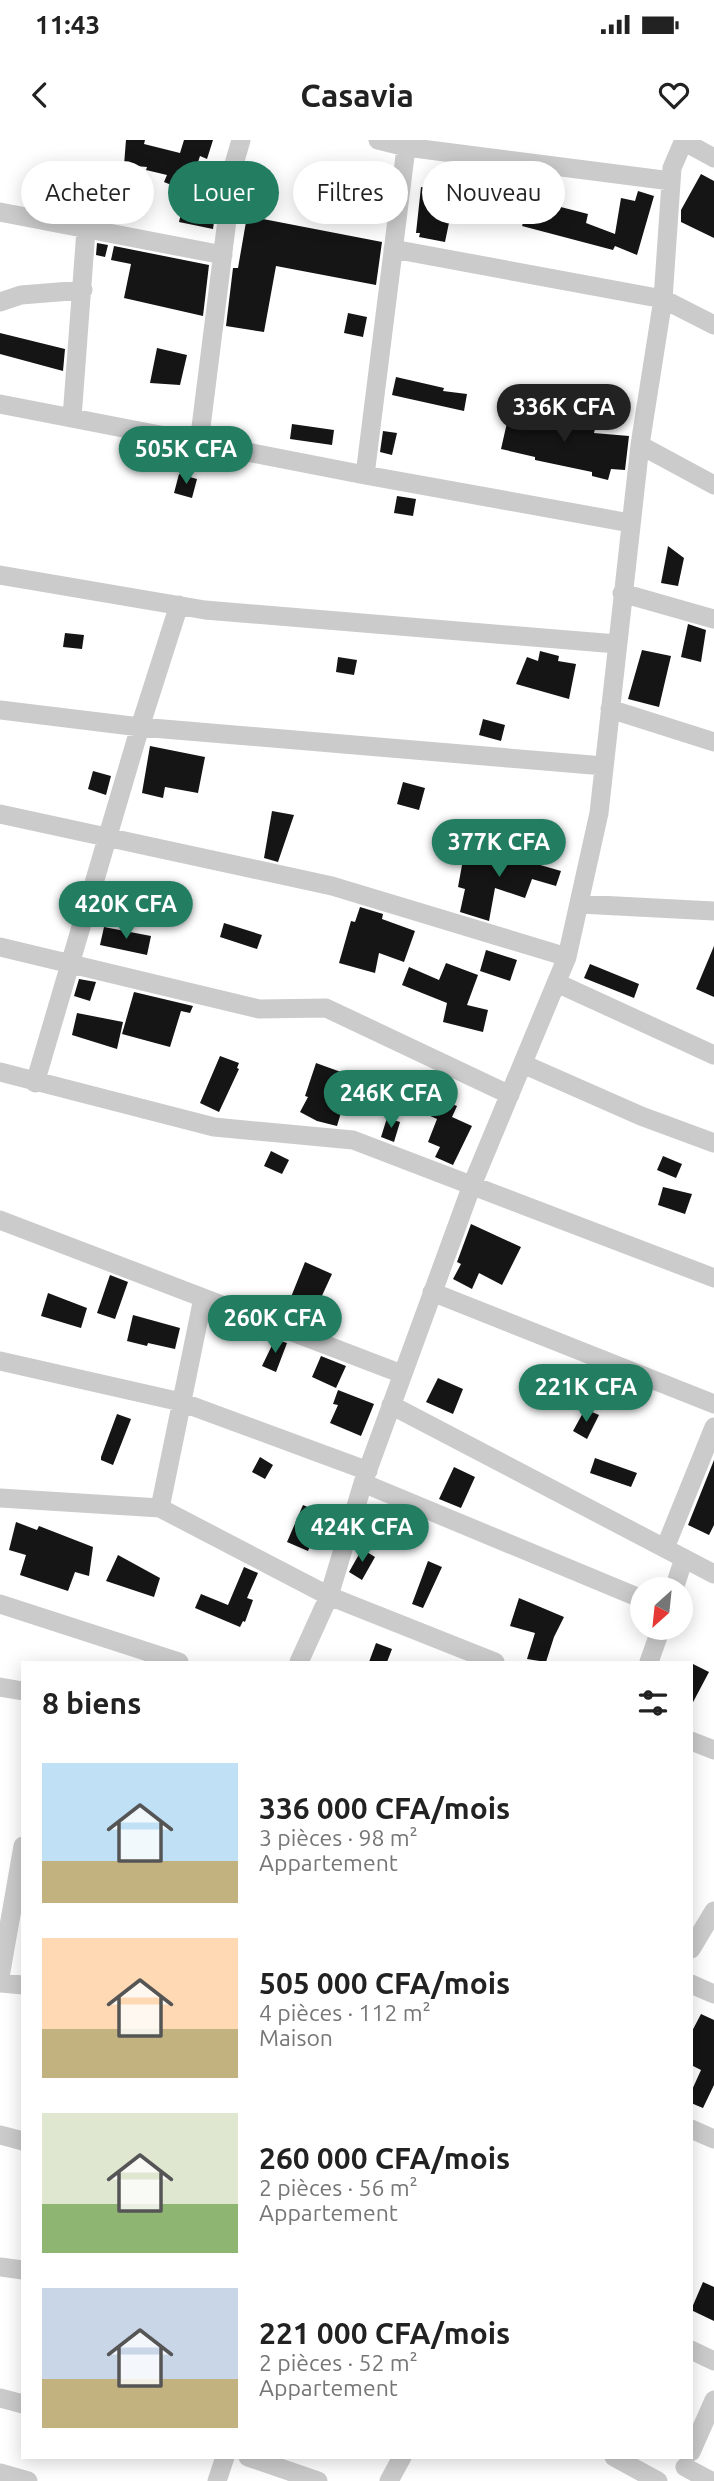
<!DOCTYPE html>
<html lang="fr">
<head>
<meta charset="utf-8">
<style>
  :root { --surface:#fff; --page:#f2f2f2; --text:#222; --muted:#767676; --accent:#237e61 }
  body { margin:0; font-family:Ubuntu,sans-serif; background:var(--page); color:var(--text); height:100vh; display:flex; flex-direction:column; font-size:26px; white-space:nowrap }
  * { box-sizing:border-box; margin:0 }
  p { font-size:23px; color:var(--muted) }
  .icon { flex:none; width:38px; height:38px; fill:none; stroke:currentColor; stroke-width:2; stroke-linecap:round; stroke-linejoin:round }
  .map { position:relative; flex:1; overflow:hidden }
  .drawer { position:absolute; left:21px; top:1521px; width:672px; height:798px; display:flex; flex-direction:column; background:var(--surface); border-radius:0px; box-shadow:0 4px 18px #0003 }
  .drawer>* { flex:none }
  .guide { position:absolute; left:21px; top:21px; width:672px; height:63px; display:flex; gap:14px }
  .needle { width:46px; rotate:207deg }
  .fabs { position:absolute; left:630px; top:1437px; display:grid; gap:14px }
  .fabs a { display:grid; place-items:center; width:63px; height:63px; border-radius:50%; background:var(--surface); box-shadow:0 4px 18px #0003; font-size:35px }
  .price { position:absolute; translate:-50% -60px; padding:0 16px; border-radius:24px; background:var(--accent); color:#fff; font-size:23px; line-height:46px; filter:drop-shadow(0 2px 4px #0008) }
  .price::after { content:''; position:absolute; left:50%; top:42px; width:21px; height:16px; margin-left:-10px; background:inherit; clip-path:polygon(0 0,100% 0,50% 100%) }
  .price.on { background:#222; color:#fff }
  ul { padding:0; list-style:none }
  li { display:flex; align-items:center; gap:21px; height:175px; padding:0 21px }
  li span { display:grid; place-items:center; flex:none; width:196px; height:140px; border-radius:0px; color:#555 }
  li>.icon { margin-inline-start:auto }
  span .icon { width:84px; height:84px; fill:#fffc; stroke-width:1 }
  li b { font-size:30px }
  h2 { display:flex; justify-content:space-between; align-items:center; height:84px; padding:0 21px; font-size:30px }
  .tag { padding:0 24px; border-radius:32px; background:var(--surface); box-shadow:0 4px 18px #0003; font-size:24px; line-height:63px }
  .tag.on { background:var(--accent); color:#fff }
  .status { display:flex; justify-content:space-between; align-items:center; height:49px; padding:0 35px; background:var(--surface); direction:ltr }
  .status svg { height:19px; fill:currentColor }
  header { display:flex; justify-content:space-between; align-items:center; height:91px; padding:0 21px; background:var(--surface); font-size:32px; font-weight:700 }
  .map>svg:first-child { display:block }
  .building { fill:#151515 }
  .lines { fill:none; stroke-linecap:round; stroke-linejoin:round }
  .minor { stroke:#cbcbcb; stroke-width:19 }
</style>
</head>
<body>
<div class="status"><b>11:43</b><svg viewBox="0 0 49 12"><path d="M0 12V9h3v3zM5 12V6h3v6zM10 12V3h3v9zM15 12V0h3v12zM26 1h20v11H26zM47 4h2v5h-2z"/></svg></div>
<header><svg class="icon" aria-label="back" viewBox="0 0 24 24"><path d="M15 5l-7 7 7 7"/></svg>Casavia<svg class="icon" aria-label="heart" viewBox="0 0 24 24"><path d="M12 20l-8-8c-3-5 5-10 8-4 3-6 11-1 8 4z"/></svg></header>
<div class="map">
<svg width="714" height="2341" viewBox="0 0 714 2341">
  <rect width="100%" height="100%" fill="#fff"/>
  <!-- building -->
  <path class="building" d="M126,0H145L144,4L180,13L184,0H213L207,19L200,16L190,47L218,53L213,89L179,82L186,51L164,42L167,35L146,30L147,27L124,25Z
    M507,33L522,37L518,56L588,74L586,83L615,94L621,58L635,61L638,51L654,56L637,115L615,106L613,110L522,86L524,80L477,71L476,77L451,73L445,102L419,97L420,93H416L421,47L467,55L470,43L503,50Z
    M701,34L714,41V98L681,82V70Z
    M247,76L382,102L376,145L276,126L264,192L226,186L233,128H238Z
    M97,103L108,105L105,117L96,115Z
    M114,106L209,125L203,176L124,158L131,124L111,120Z
    M348,173L367,177L363,197L344,193Z
    M0,193L65,209L63,231L0,214Z
    M157,208L187,215L180,245L150,243Z
    M396,237L444,248L443,251L467,254L464,271L392,255Z
    M511,265L533,271L532,275L595,289L594,293L629,296L625,330L611,329L608,340L592,336V332L535,320V317L501,309Z
    M292,284L334,290L332,305L290,299Z
    M383,291L397,293L392,315L380,312Z
    M179,334L197,339L192,358L174,353Z
    M397,356L416,359L413,376L394,373Z
    M668,406L684,418L678,446L661,443Z
    M688,484L706,490L701,522L681,517Z
    M65,493L84,495L82,509L63,507Z
    M642,510L671,516L659,567L628,559Z
    M540,511L559,516L558,521L576,524L569,559L516,544L527,517L538,521Z
    M338,517L357,520L354,535L336,532Z
    M483,579L505,585L501,601L479,595Z
    M150,606L205,617L198,653L165,647L163,658L142,653Z
    M93,631L111,636L106,655L88,649Z
    M403,642L425,648L419,670L397,664Z
    M272,671L294,675L278,722L264,718Z
    M508,704L524,705L523,720L561,731L556,746L532,739L525,758L495,748L489,781L460,772L465,749L458,747L464,714L506,720Z
    M360,767L383,774L382,779L415,791L404,822L379,813L375,833L339,823L351,781L355,782Z
    M224,783L262,795L257,809L220,797Z
    M104,787L151,796L147,815L100,805Z
    M714,806V857L696,849Z
    M486,810L517,820L510,841L480,831Z
    M446,823L478,835L467,865L488,870L483,892L443,882L447,863L402,845L409,827L439,840Z
    M590,824L639,844L634,858L584,838Z
    M79,839L96,842L90,861L74,856Z
    M134,852L193,866L190,873L181,871L170,907L122,894Z
    M77,873L123,882L117,909L72,895Z
    M220,916L239,923L237,928L239,929L219,972L200,963Z
    M316,923L352,936L337,986L317,981L300,972L308,957L305,956Z
    M405,942L438,953L436,958L457,966L452,977L472,986L453,1025L435,1017L440,1007L428,1002L437,979L397,961Z
    M387,978L400,982L394,1002L381,997Z
    M271,1011L289,1020L282,1034L264,1026Z
    M663,1016L682,1024L676,1038L657,1030Z
    M663,1047L692,1054L685,1074L658,1065Z
    M471,1084L521,1107L502,1145L479,1133L472,1149L453,1139L461,1124L457,1122Z
    M305,1122L332,1134L314,1173L289,1162Z
    M110,1135L128,1142L115,1179L97,1173Z
    M48,1153L87,1168L81,1188L41,1176Z
    M133,1175L180,1188L175,1209L148,1203L147,1206L127,1201Z
    M275,1199L287,1203L276,1232L262,1226Z
    M321,1216L346,1226L336,1248L312,1237Z
    M438,1238L463,1249L453,1274L426,1262Z
    M338,1250L374,1264L361,1296L330,1283L338,1265L333,1264Z
    M585,1269L599,1275L587,1299L573,1291Z
    M117,1274L131,1279L113,1325L101,1320V1317Z
    M260,1317L273,1325L265,1339L252,1332Z
    M595,1318L637,1333L631,1347L590,1333Z
    M714,1320V1385L709,1395L688,1385Z
    M454,1327L475,1337L461,1368L439,1359Z
    M303,1365L324,1374L308,1411L287,1402Z
    M16,1382L37,1390L39,1386L93,1407L89,1436L75,1432L68,1451L20,1435L26,1415L9,1410Z
    M362,1409L375,1417L362,1440L349,1432Z
    M118,1415L160,1438L154,1457L106,1441Z
    M428,1421L442,1427L423,1468L412,1464Z
    M244,1427L258,1433L247,1458L253,1460L245,1482L243,1481L240,1487L195,1468L201,1454L228,1465Z
    M519,1458L564,1477L554,1497L546,1522L527,1519L535,1493L510,1486Z
    M376,1503L392,1509L387,1522H369Z
    M691,1523L709,1532L691,1566Z
    M701,1874L714,1880V1945L703,1968L691,1963V1952L701,1930L691,1925V1893Z
    M703,2142L714,2147V2181L691,2170Z"/>
  <g class="lines">
    <!-- minor -->
    <path class="minor" d="M378,0L406,7L671,41
      M683,1L714,18
      M0,72L223,115
      M393,109L663,159L714,185
      M0,162L21,155L83,150
      M0,264L365,335L630,383
      M72,278L86,90
      M199,303L234,24L241,0
      M640,305L714,345
      M365,335L407,0
      M0,435L205,470L617,504
      M622,453L714,479
      M610,569L714,602
      M0,570L140,587L604,626
      M0,674L332,746L567,817
      M579,764L714,771
      M0,807L259,869L326,868L510,955
      M557,843L714,915
      M523,924L641,976L714,1003
      M0,932L214,987L353,1000L714,1138
      M35,943L140,587L179,465
      M0,1080L402,1234
      M432,1152L714,1264
      M0,1221L181,1262L368,1331
      M391,1265L714,1434
      M363,1343L642,1459
      M0,1358L160,1368L329,1456L495,1522
      M160,1368L203,1158
      M665,1408L714,1287
      M674,1449L684,1418
      M0,1464L179,1522
      M299,1522L329,1456L363,1343L472,1045L567,817L599,673L640,305L663,159L672,28L684,0
      M649,1522L661,1488
      M0,1547L23,1551
      M691,1601L714,1610
      M691,1809L714,1771
      M0,1837L23,1706
      M0,1843L23,1845
      M691,1844L714,1854
      M691,1989L714,1999
      M0,1995L23,2001
      M0,2127L23,2130
      M691,2210L714,2221
      M0,2258L23,2264
      M691,2312L714,2260
      M248,2317L318,2341
      M614,2317L658,2341
      M685,2327L711,2341
      M0,2333L28,2341
      M217,2341L225,2317
      M389,2341L402,2317"/>
  </g>
</svg>
<div class="fabs">
<a><svg class="needle" viewBox="-14 -14 28 28"><path d="M0-13l5 13h-10z" fill="#e53935"/><path d="M0 13l5-13h-10z" fill="#767676"/></svg></a>
</div>
<b class="price on" style="left:564px;top:304px">336K CFA</b>
<b class="price" style="left:186px;top:346px">505K CFA</b>
<b class="price" style="left:499px;top:739px">377K CFA</b>
<b class="price" style="left:126px;top:801px">420K CFA</b>
<b class="price" style="left:391px;top:990px">246K CFA</b>
<b class="price" style="left:275px;top:1215px">260K CFA</b>
<b class="price" style="left:586px;top:1284px">221K CFA</b>
<b class="price" style="left:362px;top:1424px">424K CFA</b>
<div class="guide">
<a class="tag">Acheter</a>
<a class="tag on">Louer</a>
<a class="tag">Filtres</a>
<a class="tag">Nouveau</a>
</div>
<section class="drawer">
<h2>8 biens<svg class="icon" aria-label="filters" viewBox="0 0 24 24"><path d="M4 7h16M4 17h16"/><circle cx="9" cy="7" r="2"/><circle cx="15" cy="17" r="2"/></svg></h2>
<ul>
<li><span style="background:linear-gradient(#bfe0f5 70%,#c2b280 0)"><svg class="icon" aria-label="home" viewBox="0 0 24 24"><path d="M3 11l9-7 9 7M6 9v11h12V9"/></svg></span><div><b>336 000 CFA/mois</b><p>3 pièces · 98 m²</p><p>Appartement</p></div></li>
<li><span style="background:linear-gradient(#ffd9b3 65%,#c2b280 0)"><svg class="icon" aria-label="home" viewBox="0 0 24 24"><path d="M3 11l9-7 9 7M6 9v11h12V9"/></svg></span><div><b>505 000 CFA/mois</b><p>4 pièces · 112 m²</p><p>Maison</p></div></li>
<li><span style="background:linear-gradient(#dfe7d0 65%,#8fb573 0)"><svg class="icon" aria-label="home" viewBox="0 0 24 24"><path d="M3 11l9-7 9 7M6 9v11h12V9"/></svg></span><div><b>260 000 CFA/mois</b><p>2 pièces · 56 m²</p><p>Appartement</p></div></li>
<li><span style="background:linear-gradient(#c9d6e8 65%,#c2b280 0)"><svg class="icon" aria-label="home" viewBox="0 0 24 24"><path d="M3 11l9-7 9 7M6 9v11h12V9"/></svg></span><div><b>221 000 CFA/mois</b><p>2 pièces · 52 m²</p><p>Appartement</p></div></li>
</ul>
</section>
</div>
</body>
</html>
